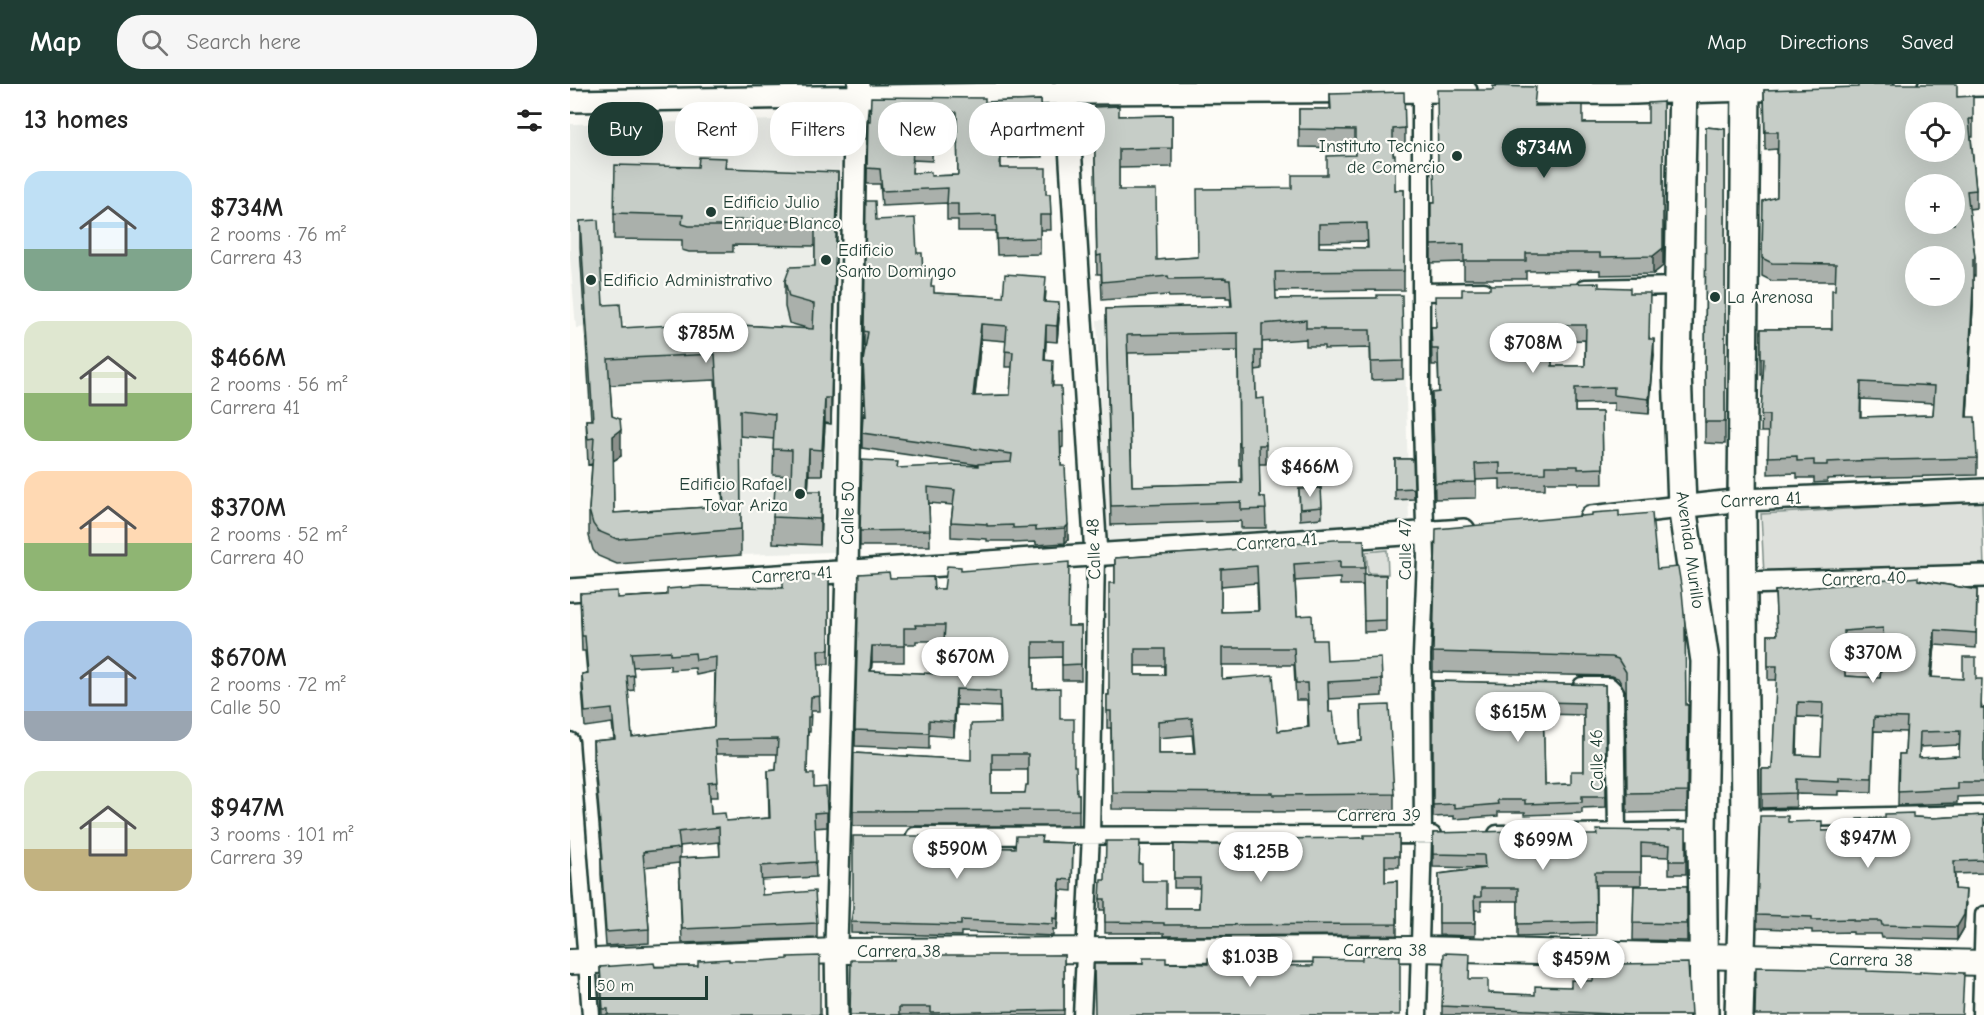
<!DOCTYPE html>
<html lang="en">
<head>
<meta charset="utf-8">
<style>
  :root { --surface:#fff; --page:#f6f6f6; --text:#222; --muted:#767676; --accent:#1f3d34 }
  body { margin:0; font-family:"Comic Neue",sans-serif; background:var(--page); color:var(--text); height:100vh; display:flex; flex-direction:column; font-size:22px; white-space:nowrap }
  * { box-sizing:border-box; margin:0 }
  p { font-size:20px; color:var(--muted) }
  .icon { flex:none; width:33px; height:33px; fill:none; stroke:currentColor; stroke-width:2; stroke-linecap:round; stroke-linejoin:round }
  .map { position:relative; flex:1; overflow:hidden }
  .panel { display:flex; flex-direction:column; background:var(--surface); width:570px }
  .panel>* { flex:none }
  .top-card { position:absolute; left:18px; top:18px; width:570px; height:54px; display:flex; gap:12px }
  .tools { position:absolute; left:1335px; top:18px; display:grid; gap:12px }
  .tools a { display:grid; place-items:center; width:60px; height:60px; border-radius:50%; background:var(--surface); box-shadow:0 6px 24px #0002; font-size:30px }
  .scale { position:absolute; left:18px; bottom:15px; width:120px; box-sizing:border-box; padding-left:6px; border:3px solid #1f3d34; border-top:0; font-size:16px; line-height:21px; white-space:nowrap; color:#1f3d34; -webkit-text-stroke:4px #fdfcf7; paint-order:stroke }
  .price { position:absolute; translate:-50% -51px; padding:0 14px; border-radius:21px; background:#fff; color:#222; font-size:20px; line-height:39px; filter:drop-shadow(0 2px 3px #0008) }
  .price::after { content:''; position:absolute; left:50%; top:36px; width:18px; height:14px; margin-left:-9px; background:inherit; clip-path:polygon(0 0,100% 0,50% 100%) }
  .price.current { background:var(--accent); color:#fff }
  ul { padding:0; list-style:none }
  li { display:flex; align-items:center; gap:18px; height:150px; padding:0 24px }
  li span { display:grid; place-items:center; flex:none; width:168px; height:120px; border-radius:18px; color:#555 }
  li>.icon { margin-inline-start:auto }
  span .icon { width:72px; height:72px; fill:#fffc; stroke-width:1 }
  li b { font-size:26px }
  h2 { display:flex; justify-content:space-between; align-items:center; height:72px; padding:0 24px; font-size:26px }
  .tag { padding:0 21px; border-radius:24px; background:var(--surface); box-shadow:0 6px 24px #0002; font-size:21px; line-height:54px }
  .tag.current { background:var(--accent); color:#fff }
  header { display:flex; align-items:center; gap:36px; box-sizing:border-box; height:84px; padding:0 30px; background:var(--accent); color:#fff }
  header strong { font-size:28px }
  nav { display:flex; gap:33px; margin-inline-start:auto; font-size:21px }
  .search { width:420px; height:54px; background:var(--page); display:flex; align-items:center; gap:15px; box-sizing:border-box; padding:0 21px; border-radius:24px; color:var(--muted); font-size:22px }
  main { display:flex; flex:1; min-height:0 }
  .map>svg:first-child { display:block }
  .built { fill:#eceee9 }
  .green { fill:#dde0db; stroke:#7e8e88; stroke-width:1.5 }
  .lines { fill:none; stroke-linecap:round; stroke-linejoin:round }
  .minor-casing { stroke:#1f3d34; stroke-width:21 }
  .tertiary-casing { stroke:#1f3d34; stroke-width:26 }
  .secondary-casing { stroke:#1f3d34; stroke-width:28 }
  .primary-casing { stroke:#1f3d34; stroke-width:32 }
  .minor { stroke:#fdfcf7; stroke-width:16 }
  .tertiary { stroke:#fdfcf7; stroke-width:21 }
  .secondary { stroke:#fdfcf7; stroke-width:24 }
  .primary { stroke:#fdfcf7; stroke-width:27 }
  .wall { fill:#aab0ab; stroke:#1f3d34; stroke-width:1.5; fill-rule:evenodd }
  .shaded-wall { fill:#8b908b; stroke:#1f3d34; stroke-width:1.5 }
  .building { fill:#c6cdc7; stroke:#1f3d34; stroke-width:1.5; fill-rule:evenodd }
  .poi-dot { fill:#1f3d34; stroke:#fdfcf7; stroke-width:2 }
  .labels { text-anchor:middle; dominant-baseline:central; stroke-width:4.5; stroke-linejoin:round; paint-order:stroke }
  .poi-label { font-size:18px; fill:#1f3d34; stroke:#fdfcf7; text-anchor:start }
  .street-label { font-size:18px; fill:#1f3d34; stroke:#fdfcf7 }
</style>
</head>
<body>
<header>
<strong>Map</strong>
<div class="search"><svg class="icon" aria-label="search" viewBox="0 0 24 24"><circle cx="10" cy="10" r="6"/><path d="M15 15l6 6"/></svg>Search here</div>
<nav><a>Map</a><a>Directions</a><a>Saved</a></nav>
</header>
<main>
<section class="panel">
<h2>13 homes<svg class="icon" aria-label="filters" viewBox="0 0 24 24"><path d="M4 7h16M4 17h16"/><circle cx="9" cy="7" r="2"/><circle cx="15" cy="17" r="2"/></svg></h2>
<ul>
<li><span style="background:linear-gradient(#bfe0f5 65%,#7fa58c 0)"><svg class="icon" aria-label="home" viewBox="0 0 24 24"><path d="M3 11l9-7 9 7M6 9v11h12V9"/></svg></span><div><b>$734M</b><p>2 rooms · 76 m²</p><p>Carrera 43</p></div></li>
<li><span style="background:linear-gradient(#dfe7d0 60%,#8fb573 0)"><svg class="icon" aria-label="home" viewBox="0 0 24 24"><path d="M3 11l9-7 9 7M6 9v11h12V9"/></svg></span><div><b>$466M</b><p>2 rooms · 56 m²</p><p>Carrera 41</p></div></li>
<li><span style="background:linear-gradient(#ffd9b3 60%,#8fb573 0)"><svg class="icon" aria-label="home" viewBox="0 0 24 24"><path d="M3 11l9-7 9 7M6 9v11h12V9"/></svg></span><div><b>$370M</b><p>2 rooms · 52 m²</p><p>Carrera 40</p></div></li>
<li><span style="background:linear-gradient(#a9c7e8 75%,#9aa5b1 0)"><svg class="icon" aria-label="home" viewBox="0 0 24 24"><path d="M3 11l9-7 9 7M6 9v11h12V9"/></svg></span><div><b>$670M</b><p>2 rooms · 72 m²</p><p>Calle 50</p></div></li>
<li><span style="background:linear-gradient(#dfe7d0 65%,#c2b280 0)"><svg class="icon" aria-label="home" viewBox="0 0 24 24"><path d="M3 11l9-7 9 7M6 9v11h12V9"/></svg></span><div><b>$947M</b><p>3 rooms · 101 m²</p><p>Carrera 39</p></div></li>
</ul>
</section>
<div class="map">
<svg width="1414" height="931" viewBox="0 0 1414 931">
  <rect width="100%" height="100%" fill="#fdfcf7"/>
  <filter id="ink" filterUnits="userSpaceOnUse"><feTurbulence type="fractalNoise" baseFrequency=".0167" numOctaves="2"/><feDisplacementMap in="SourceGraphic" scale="12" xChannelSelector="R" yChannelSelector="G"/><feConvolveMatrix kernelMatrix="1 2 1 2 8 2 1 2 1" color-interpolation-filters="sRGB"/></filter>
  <g filter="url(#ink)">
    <!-- built -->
    <path class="built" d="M271,35L263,286L264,468L171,471L168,263L58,270L55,240L6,244L0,172V40Z
      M834,225L839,441L536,462L527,236Z"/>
    <!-- green -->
    <path class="green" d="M1412,417L1414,484L1194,492L1191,430Z
      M817,466L818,490L798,489L796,468Z"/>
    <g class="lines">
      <!-- minor casing -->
      <g class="minor-casing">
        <path id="minor" d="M1015,204L1108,202
          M852,208L914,207
          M1012,602H1039L1045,608L1047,747
          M0,657L21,931
          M1175,735L1414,730
          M927,750L1132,747
          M345,752L862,751
          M512,931L521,751L526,471
          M848,931L853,751L852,571L856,474L851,307V0
          M1411,931L1414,831"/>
      </g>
      <!-- tertiary casing -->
      <g class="tertiary-casing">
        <path id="tertiary" d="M496,0L526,471
          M1359,2L1414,1
          M936,8C1062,12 1187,5 1313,3
          M0,17L496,9L896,7
          M1021,433L1172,416L1414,406
          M1175,499L1414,492
          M0,506L894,446
          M267,931L266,859L277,487L285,47L289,0"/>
      </g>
      <!-- secondary casing -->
      <g class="secondary-casing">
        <path id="secondary" d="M0,878L266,867L848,865L1414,879"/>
      </g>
      <!-- primary casing -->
      <g class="primary-casing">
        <path id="primary" d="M1113,0L1107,287L1112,422L1135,577L1132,747L1134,931
          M1169,931L1175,735L1172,416L1176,0"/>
      </g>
      <!-- minor -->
      <use href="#minor" class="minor"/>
      <!-- tertiary -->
      <use href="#tertiary" class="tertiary"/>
      <!-- secondary -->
      <use href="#secondary" class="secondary"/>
      <!-- primary -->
      <use href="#primary" class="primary"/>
    </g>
    <!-- wall -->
    <path class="wall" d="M1194,6L1387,13L1403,35V53H1401L1406,106V124L1399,125L1405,174V192H1403V222L1397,333L1407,374V391L1279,394L1257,395V398L1244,399V394H1227V389L1198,390L1199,348H1191L1193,291H1191V245H1262L1266,197H1202L1192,192L1193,117L1207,113V65L1195,66ZM1291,315L1364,319L1363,331L1291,333Z
      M760,10L835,44V63H823L825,106H834V206L705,207L706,215L807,214L833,277V295L801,296L800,264L754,265V262H736V255L692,258V285L685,286L686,315L696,361V380H689L690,413H695L696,444H671V437L541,441L536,225L661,222L660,214H656V212L599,213L598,211L532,216L531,190H527L524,23L549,32L602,31V83L549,84V106L587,176L628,173L722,104L757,91L785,71V64L729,63V25H760ZM797,157V164L749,163V158ZM668,267L669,381H671V399L562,402L558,269Z
      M471,16L472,73L431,74V84L476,110H480L481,146H470V170L427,171L426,147H388V136H377V119L312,122L310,100H297L298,38L415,18ZM363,43L387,44L388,91L361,92L342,89L343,76L362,77Z
      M1093,18V182L1083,190L1030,191V186L956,187V195H894V178L861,179V119H864L965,22L1013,39H1078Z
      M1136,43L1155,45V360L1135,359Z
      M156,84L268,114L261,340L255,339L252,391H239L238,407L251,433L250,461L203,459V433L221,403V392L203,391L204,355L170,352L171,471L47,480L28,472L23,466L19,452V426L22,380L18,381L16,336H21L10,163V137L33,221L52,244L168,241L240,245L219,239L215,223V197L245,182V162L163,161V168H119L112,166V156L44,155V129ZM145,296L153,422L44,429L43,377L51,372L42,332L40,301Z
      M306,136L347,169L353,192L362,202L364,209L433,213L476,208L475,218L489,234L487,258L476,257L475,276L483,292V302L493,348V363L491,364V382L498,456L495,459L466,461V458L443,459V457H417V455L381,453V438L383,421L359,419L360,462H290V447L328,384L408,382V381L292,364V349L295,332L293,277L296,263L294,262V247ZM411,255L436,257L435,283H442L440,311L405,312Z
      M1029,203L1060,209L1080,255L1084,271L1079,330L1044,327V319L1005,320V328H1032L1033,400H1008V398H975V405H930V395L906,396V414L865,415L862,309H869L868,281H862L861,243H865L892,212ZM1015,256V282H982V257Z
      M825,375H843L844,415L825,416Z
      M751,404L752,434L730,436L729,405Z
      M794,456L795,491H816V547L794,548L793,501H770V494L725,497L727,532L757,577L812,595V612L759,615V628L767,660L792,657L791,622L824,710V727L703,728V726L542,725L541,644H537V611H539L545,499V474L638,468ZM687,499L688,527L651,528V502ZM652,581H724L726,616H737L738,643L708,647L652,595ZM565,582H595V591H565ZM622,651L624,670H588V654Z
      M1087,485L1116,621H1118L1117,728L1057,729L1056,608L1048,594L1042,592L863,588V568Z
      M391,487L498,542H511V596H492V573L463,574V605L490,635L504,682L507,710H509V742H283L284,669L401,676L430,639V623L386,621L384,653L359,651V665L285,662L289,490L320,494L364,505H374ZM346,557H374L372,590L301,587L302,578H334V560H346ZM422,686H458V701L455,709H422Z
      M259,491V580H248L250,627H241L240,648H238L237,690L244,704L257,720V743L244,744L246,793L191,796L192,811L247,839V854L112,859L109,779L74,783L79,845V859L36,862L31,790V775H32L23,672V657L44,655L42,639L15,643L12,604V590L17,589L15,567H12L10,509L47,514L213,504ZM100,581V586L125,584L126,591L145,587L144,643L62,653L58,607L64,606L63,583ZM146,670H207L206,686L198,687L199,734L156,737L141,730L140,713H148ZM149,758L150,772L110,774V762Z
      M1348,496L1407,506L1406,564L1365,561L1362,594L1406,595L1412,624H1414V712L1387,713V719L1328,721L1329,670H1335L1336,648L1304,647L1302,708L1269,707V711L1226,710V723L1192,724V685H1202L1207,596H1198V551H1207L1205,507ZM1313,558V564L1310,594L1275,592L1274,561ZM1228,633L1253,634L1251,672L1227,671ZM1389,661V672L1349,674L1350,663Z
      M863,597L1035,601L1036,723L1012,724V729L955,731V728H928V732L884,735V732L863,733ZM973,630L1014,631V687L1001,700L975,701Z
      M1414,731V789L1385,790V805L1396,819L1394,844L1387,856L1312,854L1311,850H1283V848L1242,849V846L1187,844V831L1218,738L1252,747L1287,746L1343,733L1363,734Z
      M1116,745V790H1099V773L1071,772V801H1026V851L948,853V817H911V826H905V852L869,851V790L914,784L863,783V749H947L967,753L975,757L1002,756L1027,751L1100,747Z
      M829,751V783H815V798L827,797V851L594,852V849H535V826H530V815L535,796L570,780L572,797L596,824H629L630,804H604V760L684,762Z
      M472,758L503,759L502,807L490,806L487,846L483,845V852L391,848V852L281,849V838L390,763L445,764Z
      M1064,802H1117V857L1063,856Z
      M494,871V931H280L324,876Z
      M159,877L250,931H32L30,883L128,882Z
      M1045,880L1121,931H872V922L900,895L918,909L965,911L1001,903L1023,897Z"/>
    <!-- shaded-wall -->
    <path class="shaded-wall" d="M268,88V114L261,340V314Z
      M1093,164V182L1083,190V172Z
      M1403,204V222L1396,351V333Z
      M489,219V234L487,258V242Z
      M411,240V255L403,327V312Z
      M476,241V257L474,291V276Z
      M1084,255V271L1079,330V315Z
      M255,314V339L252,391V366Z
      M51,346V372L43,377V352Z
      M239,365V391L237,432V407Z
      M251,407V433L250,461V435Z
      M498,441V456L495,459V444Z
      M1365,546V561L1360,608V593Z
      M302,562V578L300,603V587Z
      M386,605V621L384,653V638Z
      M490,795V806L487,846V835Z
      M1396,806L1394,844L1387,856V843Z"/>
    <!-- building -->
    <path class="building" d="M1288,0H1387V13L1403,12V35H1399L1406,106L1397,107L1405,174L1403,175V204L1396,333H1405L1407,374L1279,377L1257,378V381H1244V376L1227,377V372L1198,373L1199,331H1191L1194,274H1191V245H1262V206H1265L1266,180L1202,179L1192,174L1193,117L1207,113L1208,48H1195L1194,6L1288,3ZM1346,28H1384V68H1346ZM1346,100H1384V140H1346ZM1346,172H1384V212H1346ZM1291,298L1365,302L1363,331L1290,333Z
      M923,2L966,3L964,22L1013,21V39H1078V19L1093,18V164L1083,172L1030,173V169H956V177H894V160L861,161V119H865L864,84H868L867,6H923Z
      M834,8L835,44L823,45V71H825V106H834V187L705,188L706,215L807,214V211H832L833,277L801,278L800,246H754V244H736V236L692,240V267H685L686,315L694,314L696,361H689L690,413H695L696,425L671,426V418L541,422L536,225L662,222L660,196H656V194L599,195L598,192L532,198L531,171L527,172L524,23L549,22V32L602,31V64L549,65V106H586L587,176L628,173L627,105L722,104V91H757V72L785,71V46L729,45V25H761L760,10ZM797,139L798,164L749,163V140ZM668,249L669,362H671L672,399L562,402L557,251Z
      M301,13L415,14V18L471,16L472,58L431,59L430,84H476V110H480L481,131H470V154L427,155L426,131L388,132V120H377L378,104L312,107L310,85L297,84L298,38H300ZM363,28H387L388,91L361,92V88L342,89L343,61L362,62Z
      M1136,43L1155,45V338H1135Z
      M129,73L156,74L155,84L268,88L261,314H255L252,366L239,365L237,407H251L250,435L203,433L205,403H221L222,366L203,365L205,330L170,326L171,445L47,455L28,447L23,440L19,426L24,354L18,355L16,336H23L10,137L28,136L33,221L50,220L52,244L168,237V241L243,245L244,220L219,213L215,197L220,183L245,182V136H163V142H119L112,140L113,131L44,129L45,81L128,83ZM145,270L154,422L44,429L43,352L51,346L50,335L42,332L38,275Z
      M296,117H305L306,136L345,134L347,169H352L353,192L362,193L361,202H364V209L433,213L435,190L476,193L474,218L489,219L487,242L476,241L474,276L483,277L482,302H491L493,348H490L491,382H495L498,441L495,444L466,446V443L443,444V441L417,442V440L381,438L385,406L358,403L360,446L290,447L292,376L328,378L327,384L386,381L408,382V380L441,378L442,370L292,349L293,331L296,332L293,277L298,248L294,247ZM411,240L437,242L435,267L443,268L440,311L403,312Z
      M1029,199V203L1060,204V209H1080L1079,255H1084L1079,315L1044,311V303L1005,304V328H1032L1033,384L1008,385V382H975V389L930,390V379L905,380L906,398L865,399L862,309L869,308L868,265H862L861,243H866L865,212H892V205H920V201ZM981,241H1016L1015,282H982Z
      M825,375H843L844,404L825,405Z
      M751,404L752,423L730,425L729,405Z
      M1049,427V432L1082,429L1087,485L1108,483L1112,507L1115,542L1116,621H1118L1117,708L1057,709L1056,588L1048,575L1042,573L863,568L866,445L1022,431V429Z
      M764,456H794L795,484H770V477L724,480L727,532L742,531L743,556H756L757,577L811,574L812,595L758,598L759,628H763L767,660L792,657L791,622L819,621L824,710L703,711V709L542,708L541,627H537V611H539V499H545V474L638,468ZM687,482L689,527L651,528V485ZM652,564H724L726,599H737L739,643L708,647L703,591L652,595ZM565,565H595V591H565ZM622,634L625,670H588V637Z
      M499,478L498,542H511V580L492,581V558H463V605L490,604V635H504V682H506L507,710H509V726L283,727L284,669L401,676V640L431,639L430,607L386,605L384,638L359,636V649L285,646L289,490L319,488L320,494L363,493L364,505H374L377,482L391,483V487ZM345,541H375L372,590L300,587L302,562H334V544H346ZM422,670H458V701H456L455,709H422Z
      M213,491H259V566H248L250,612L241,613L240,633H238L237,690H244V704L256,703L257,728L244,729L246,778L191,782L192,811L245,807L247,839L112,845L109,774L150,772L149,743L108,748L110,764L73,768L79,845L36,848L31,775H33L23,657L45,655L42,625L15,628L12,590L18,589L15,552H12L10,509L47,507V514L97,511V505L132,502L213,504ZM100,567V571L125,569L126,576L146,573L144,643L62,653L57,592L64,591L61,569ZM208,655L206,686L198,687L200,734L156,737L155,729L141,730L139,699L148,698L145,656Z
      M793,491H816V536L794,537Z
      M1348,493V496L1407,506L1406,549L1365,546L1360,593L1393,595V573H1406V595H1412L1411,624H1414V698H1387V704L1328,707L1329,670H1335L1337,634L1304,633L1302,694L1269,693V697L1226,695V709L1192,710V685H1202L1207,582H1198V551H1207L1205,507ZM1313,544L1314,557L1310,594L1275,592L1274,547ZM1228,618L1253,619L1251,672L1226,671ZM1390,647L1389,672L1349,674L1350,648Z
      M863,597L1035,601L1036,712H1012V718L955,720V716H927L928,720L884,724V720L863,721ZM973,618L1014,619V687H1001V700L975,701Z
      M1343,729V733L1363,734L1414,731V776L1384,777L1385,805L1396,806L1394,831L1387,843L1312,841L1311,837H1283V835L1242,836V833L1187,831L1190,732H1218V738L1252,737V747L1288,746L1287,735L1315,734V730Z
      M1101,745H1116V777H1099L1100,761L1071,759V788H1025L1026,838L948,840V804H911V813H904L905,839H869V790L915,784L914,771L863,770V749L947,747V749H967V753H975V757L1002,756V751H1027L1026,746L1100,747Z
      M794,751H829V772H815V798L827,797V840L594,841V839L535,838V815H530L531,796H535L536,757H570L569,780H572V797H596V824H629L630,794H604V760L684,762L685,755L794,754Z
      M283,752H389L390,763L445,764L446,752H472L471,758L503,759L502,796L490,795L487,835L483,834V840L391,836V841L281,838L283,824Z
      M1064,802H1117V840L1063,839Z
      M874,869L900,870L899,895H918V909L965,911V902L1001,903V896L1023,897L1024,874L1045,875V880L1118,879L1121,931H1063L872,922Z
      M324,871H494V926L361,929V923H329V931H280L281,876H324Z
      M792,871L830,872V931H525L524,880H573V874H596V879L638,880V874L656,875V888H681V881L743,882V875L792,876Z
      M250,872V931H38V925H33L30,883L84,879L85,883L128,882V877L159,875V877H190L218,875V873Z
      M1186,883L1297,885V887L1350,889V887L1394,889L1392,931H1185Z"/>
  </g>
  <!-- markers -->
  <g class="poi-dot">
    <circle cx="887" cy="72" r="6"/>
    <circle cx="141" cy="128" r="6"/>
    <circle cx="256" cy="176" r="6"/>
    <circle cx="21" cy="196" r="6"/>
    <circle cx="1145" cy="213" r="6"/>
    <circle cx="230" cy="410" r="6"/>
  </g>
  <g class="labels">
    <!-- poi labels -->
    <g class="poi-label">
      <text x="875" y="62" text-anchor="end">Instituto Tecnico<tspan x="875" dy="21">de Comercio</tspan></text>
      <text x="153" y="118">Edificio Julio<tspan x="153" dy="21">Enrique Blanco</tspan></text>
      <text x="268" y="166">Edificio<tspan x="268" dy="21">Santo Domingo</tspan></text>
      <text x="33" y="196">Edificio Administrativo</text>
      <text x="1157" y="213">La Arenosa</text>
      <text x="218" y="400" text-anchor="end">Edificio Rafael<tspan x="218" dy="21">Tovar Ariza</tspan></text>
    </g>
    <!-- street labels -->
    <g class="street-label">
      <text transform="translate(1191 416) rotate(-3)">Carrera 41</text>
      <text transform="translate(278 429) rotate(-89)">Calle 50</text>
      <text transform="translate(707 458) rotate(-4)">Carrera 41</text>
      <text transform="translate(524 465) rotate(-92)">Calle 48</text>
      <text transform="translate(835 466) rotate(-90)">Calle 47</text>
      <text transform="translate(1120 466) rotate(82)">Avenida Murillo</text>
      <text transform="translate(222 491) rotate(-4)">Carrera 41</text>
      <text transform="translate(1294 495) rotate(-2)">Carrera 40</text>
      <text transform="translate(1027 676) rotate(-91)">Calle 46</text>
      <text x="809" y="731">Carrera 39</text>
      <text x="815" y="866">Carrera 38</text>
      <text x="329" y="867">Carrera 38</text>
      <text transform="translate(1301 876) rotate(1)">Carrera 38</text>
    </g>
  </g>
</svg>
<div class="tools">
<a><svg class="icon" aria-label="locate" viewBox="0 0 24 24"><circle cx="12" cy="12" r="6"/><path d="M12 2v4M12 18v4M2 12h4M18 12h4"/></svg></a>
<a>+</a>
<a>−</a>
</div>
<div class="scale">50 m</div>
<b class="price current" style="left:974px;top:95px">$734M</b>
<b class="price" style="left:136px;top:280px">$785M</b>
<b class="price" style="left:963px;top:290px">$708M</b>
<b class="price" style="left:740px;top:414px">$466M</b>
<b class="price" style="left:1303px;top:600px">$370M</b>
<b class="price" style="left:395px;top:604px">$670M</b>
<b class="price" style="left:948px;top:659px">$615M</b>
<b class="price" style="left:1298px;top:785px">$947M</b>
<b class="price" style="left:973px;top:787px">$699M</b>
<b class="price" style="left:387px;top:796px">$590M</b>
<b class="price" style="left:691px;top:799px">$1.25B</b>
<b class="price" style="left:680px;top:904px">$1.03B</b>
<b class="price" style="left:1011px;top:906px">$459M</b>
<div class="top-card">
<a class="tag current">Buy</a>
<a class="tag">Rent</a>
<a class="tag">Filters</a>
<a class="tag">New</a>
<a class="tag">Apartment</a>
</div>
</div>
</main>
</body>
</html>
